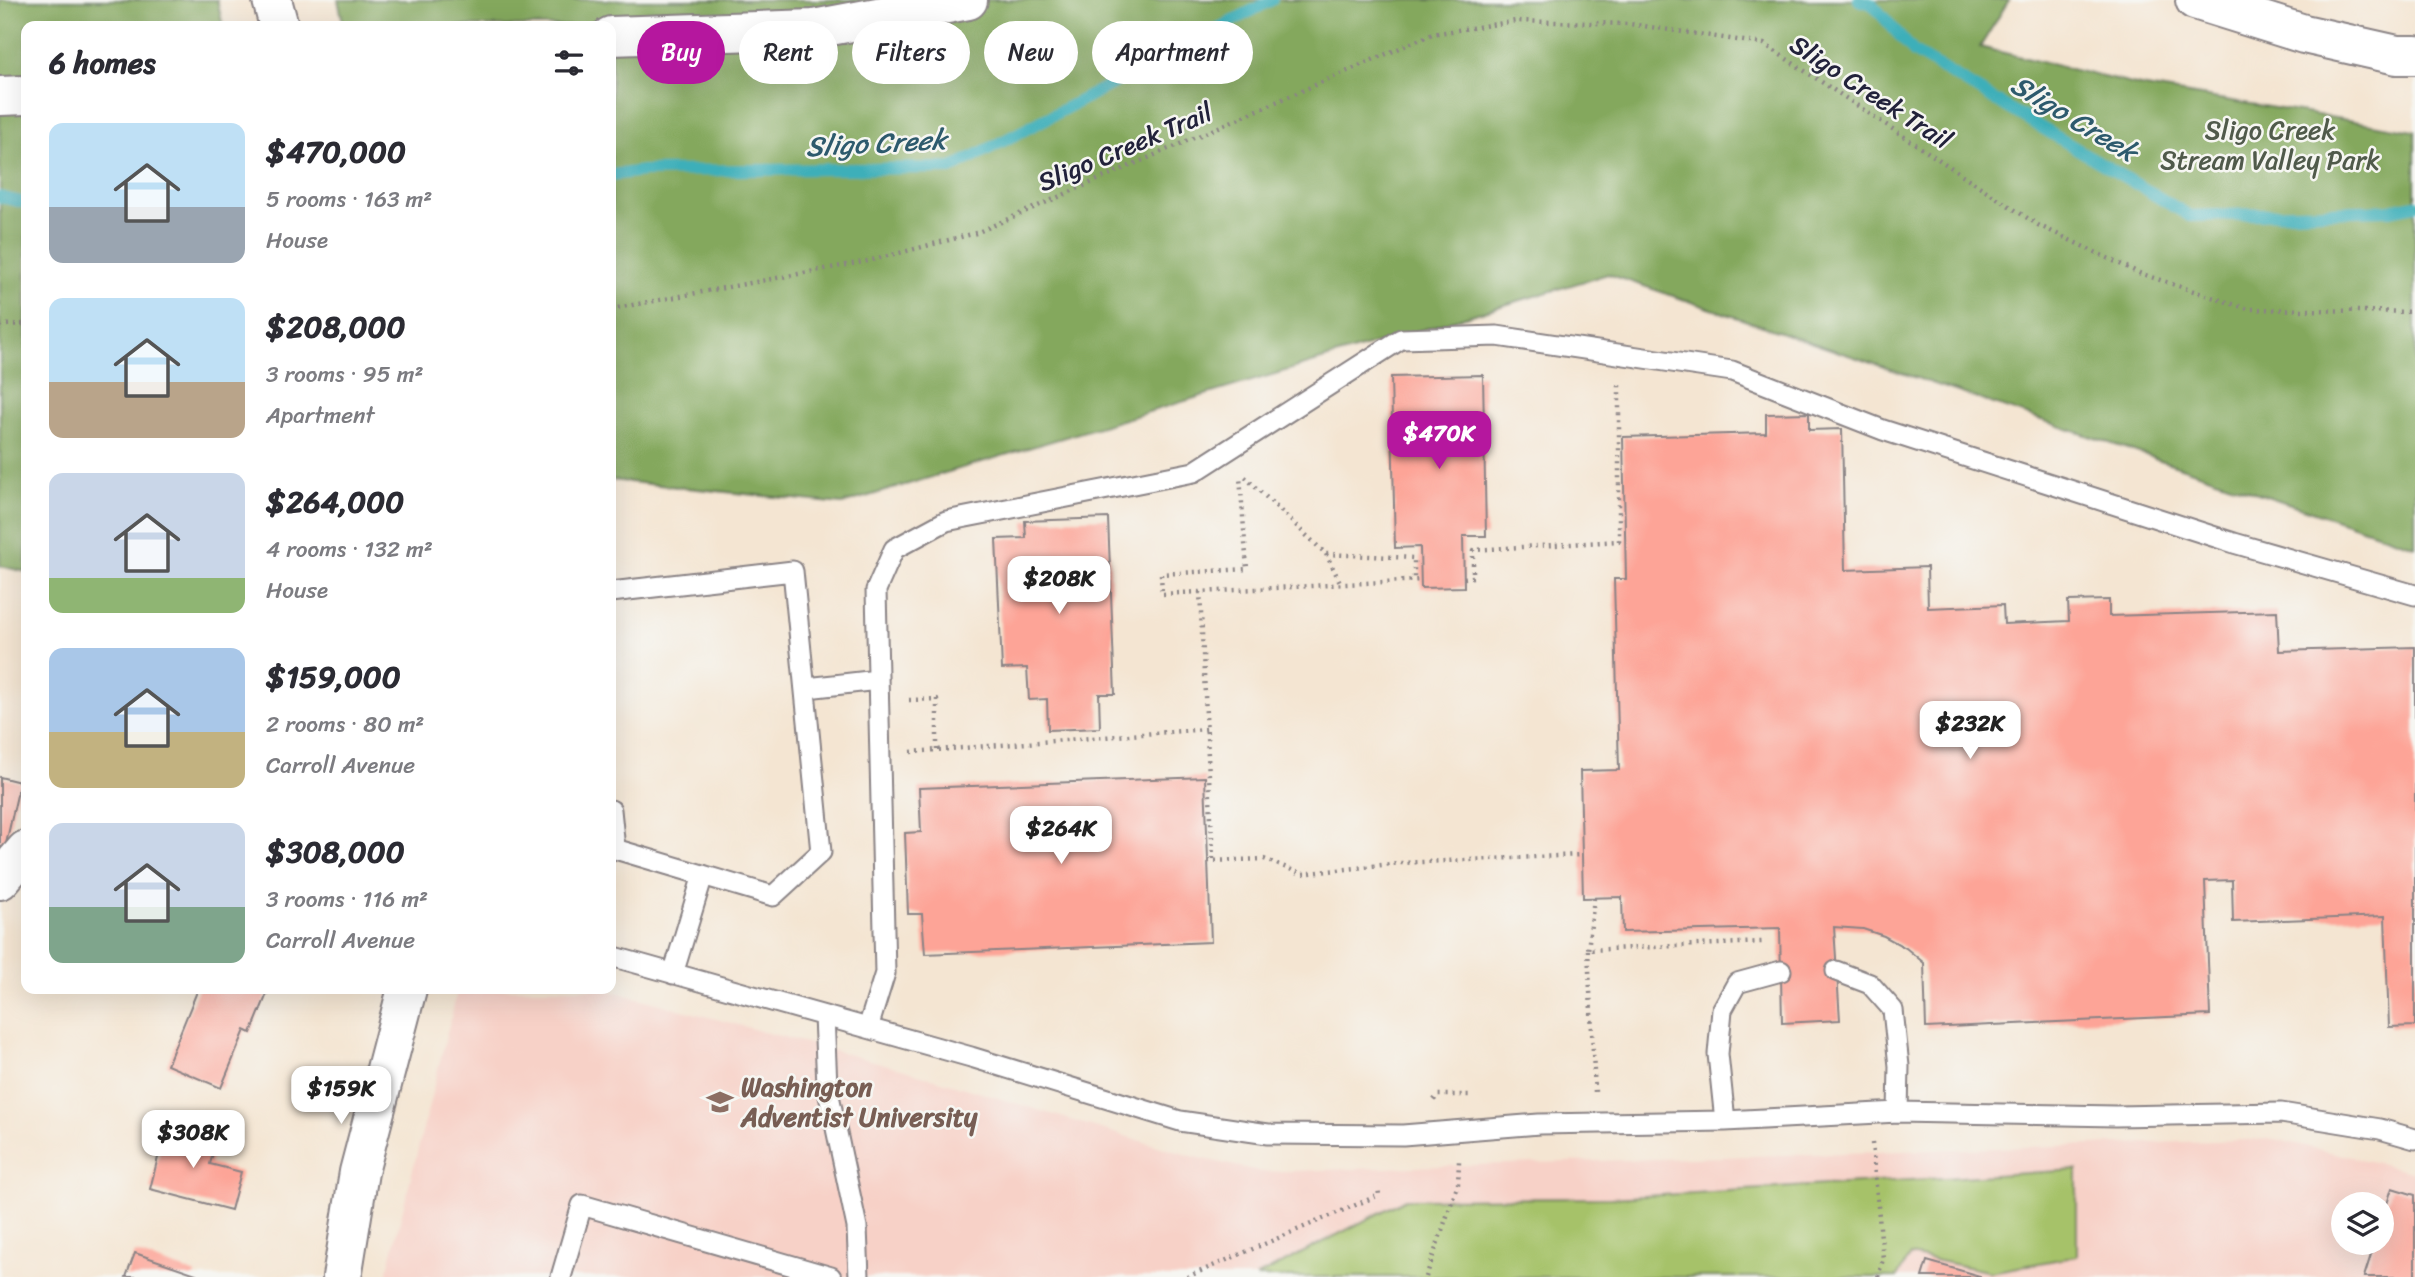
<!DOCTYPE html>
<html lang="en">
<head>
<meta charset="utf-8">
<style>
  :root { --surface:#fff; --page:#f2f2f3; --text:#2b2b33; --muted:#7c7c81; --accent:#b5179e }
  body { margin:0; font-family:Sriracha,sans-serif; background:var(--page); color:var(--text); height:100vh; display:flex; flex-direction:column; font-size:26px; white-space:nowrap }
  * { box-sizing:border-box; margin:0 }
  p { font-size:23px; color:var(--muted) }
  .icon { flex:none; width:38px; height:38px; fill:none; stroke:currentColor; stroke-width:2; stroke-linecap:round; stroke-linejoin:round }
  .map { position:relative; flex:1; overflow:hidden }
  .sheet { position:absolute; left:21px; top:21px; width:595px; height:973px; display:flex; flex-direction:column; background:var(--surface); border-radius:14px; box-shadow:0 7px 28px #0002 }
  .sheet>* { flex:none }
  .banner { position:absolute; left:637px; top:21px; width:665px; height:63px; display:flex; gap:14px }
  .buttons { position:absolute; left:2331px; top:1192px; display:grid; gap:14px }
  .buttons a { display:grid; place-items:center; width:63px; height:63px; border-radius:50%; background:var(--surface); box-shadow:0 7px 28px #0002; font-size:35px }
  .price { position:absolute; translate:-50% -60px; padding:0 16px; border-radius:14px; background:#fff; color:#222; font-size:23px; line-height:46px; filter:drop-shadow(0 2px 4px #0008) }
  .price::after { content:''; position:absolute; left:50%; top:42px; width:21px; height:16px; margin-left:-10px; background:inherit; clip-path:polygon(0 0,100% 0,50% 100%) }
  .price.current { background:var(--accent); color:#fff }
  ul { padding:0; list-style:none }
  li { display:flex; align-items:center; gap:21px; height:175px; padding:0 28px }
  li span { display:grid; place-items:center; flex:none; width:196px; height:140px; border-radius:14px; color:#555 }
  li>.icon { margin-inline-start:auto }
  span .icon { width:84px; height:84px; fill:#fffc; stroke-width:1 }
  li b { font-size:30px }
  h2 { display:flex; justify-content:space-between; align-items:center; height:84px; padding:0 28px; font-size:30px }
  .tag { padding:0 24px; border-radius:32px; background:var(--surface); box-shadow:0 7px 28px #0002; font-size:24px; line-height:63px }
  .tag.current { background:var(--accent); color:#fff }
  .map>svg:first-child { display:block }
  .built { fill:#f7d1c7; fill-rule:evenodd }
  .green { fill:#a6c269; stroke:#647252; stroke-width:2 }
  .forest { fill:#84a85d; stroke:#53654c; stroke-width:2 }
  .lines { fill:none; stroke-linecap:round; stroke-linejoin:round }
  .stream { stroke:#3eafb9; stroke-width:12 }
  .building { fill:#fda497 }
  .service-casing { stroke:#8b8486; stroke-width:23 }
  .minor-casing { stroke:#8b8486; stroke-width:42 }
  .tertiary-casing { stroke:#8b8486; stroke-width:42 }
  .secondary-casing { stroke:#8b8486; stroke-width:42 }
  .path { stroke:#8b8486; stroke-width:4.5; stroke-dasharray:2 5; stroke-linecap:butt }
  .service { stroke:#fff; stroke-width:19 }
  .minor { stroke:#fff; stroke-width:38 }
  .tertiary { stroke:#fff; stroke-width:38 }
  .secondary { stroke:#fff; stroke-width:38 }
  .labels { text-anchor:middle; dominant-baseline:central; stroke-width:5; stroke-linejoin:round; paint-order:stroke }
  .street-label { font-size:26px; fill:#22223b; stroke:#f6f6f2 }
  .park-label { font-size:26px; fill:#505a4b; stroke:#f6f6f2 }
  .education-label { font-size:26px; font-weight:bold; fill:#785e54; stroke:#f6f6f2; text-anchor:start }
  .water-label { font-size:28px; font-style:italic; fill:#2d5a6d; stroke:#f6f6f2 }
</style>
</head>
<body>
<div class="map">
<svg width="2415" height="1277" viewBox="0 0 2415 1277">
  <rect width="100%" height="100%" fill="#f6f6f2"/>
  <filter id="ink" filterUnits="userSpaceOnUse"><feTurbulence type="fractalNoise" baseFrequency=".0143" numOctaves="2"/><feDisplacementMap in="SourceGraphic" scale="14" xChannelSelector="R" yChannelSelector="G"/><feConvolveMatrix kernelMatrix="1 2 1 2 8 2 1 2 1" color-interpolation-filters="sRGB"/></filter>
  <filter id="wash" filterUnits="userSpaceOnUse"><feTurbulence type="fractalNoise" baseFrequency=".00686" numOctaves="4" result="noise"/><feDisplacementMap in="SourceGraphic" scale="28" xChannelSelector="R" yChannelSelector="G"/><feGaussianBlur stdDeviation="1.57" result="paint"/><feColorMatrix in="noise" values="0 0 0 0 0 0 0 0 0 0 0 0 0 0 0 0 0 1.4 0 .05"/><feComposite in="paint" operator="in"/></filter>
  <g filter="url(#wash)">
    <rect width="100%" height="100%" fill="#f4e5d2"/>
    <!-- built -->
    <path class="built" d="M458,989H604L888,1065L1191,1156L1262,1172L2275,1139L2415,1172V1277H386ZM2343,1204H2382V1242H2343Z"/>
    <!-- green -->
    <path class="green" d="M2077,1170V1256L1991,1272L1910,1255L1897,1277H1256L1406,1199L1611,1198Z"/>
    <!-- forest -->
    <path class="forest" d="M0,0H217L223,26H26V572L0,566Z
      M338,0H2009L1980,47L2140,86L2415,131V546L1608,274L842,504L611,480V26H344Z"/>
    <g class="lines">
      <!-- stream -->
      <path class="stream" d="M1859,0L1872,4L1914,52L2190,216L2390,210L2415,205
        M611,175L644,171L952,168L1272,0
        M0,197L26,203"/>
    </g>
    <g id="blocks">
      <!-- building -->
      <path class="building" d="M1483,375L1486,536H1463L1464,587L1421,588L1420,547L1395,548L1391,377Z
        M1809,413V430L1842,429L1845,570L1927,567L1928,608L2003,605L2004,624L2069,621L2068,601L2109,600V616L2277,611L2279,651L2415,647V1026L2389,1027L2385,916L2233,922L2232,880L2205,881L2210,1015L1926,1028L1924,963L1906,948L1884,936L1863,929L1834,927L1840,1020L1782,1023L1780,928L1623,932L1622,897L1583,898L1580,771L1619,770L1614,579H1626L1623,437L1766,433V414Z
        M1108,518L1115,694H1099L1100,728L1048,730L1047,699L1029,700L1027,668L1002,669L996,539L1026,538L1025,521Z
        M0,777L20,782L5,848L0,847Z
        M1205,777L1211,942L925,954L922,914H908L905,833L921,832L919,788Z
        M198,989H269L251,1033L245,1030L221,1088L167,1065Z
        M166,1126L217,1139L210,1164L241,1172L231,1210L150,1189Z
        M2392,1188L2415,1195V1277H2364L2375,1242H2382V1220Z
        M135,1253L196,1274L194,1277H126Z
        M1927,1261L1980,1276V1277H1922Z"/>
    </g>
  </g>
  <g filter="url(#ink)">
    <use href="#blocks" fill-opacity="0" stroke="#8b8486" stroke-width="2"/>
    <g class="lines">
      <!-- service casing -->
      <g class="service-casing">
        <path id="service" d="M611,592L793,571L821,852L773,896L615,849L611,810
          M807,688L878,680
          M611,956L971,1057L1180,1121L1268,1134L1403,1135L1539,1124L1725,1121L1898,1112L2115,1116L2281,1113L2380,1129L2415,1139
          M1836,971L1870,984L1893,1010L1899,1066L1898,1112
          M673,974L703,875
          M824,1016L827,1086L857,1227L859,1277
          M868,1028L885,973L876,590L894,549L946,521L1194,472L1401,339L1497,336L1732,371L1883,430L2234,543L2415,595
          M1725,1121L1718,1054L1722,1010L1737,983L1781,971
          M561,1277L582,1205L831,1277"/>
      </g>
      <!-- minor casing -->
      <g class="minor-casing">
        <path id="minor" d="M0,880L26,850"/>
      </g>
      <!-- tertiary casing -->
      <g class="tertiary-casing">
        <path id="tertiary" d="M2195,0L2304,34L2397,55H2415
          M611,36L814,29L968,0
          M0,96L26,95"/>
      </g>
      <!-- secondary casing -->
      <g class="secondary-casing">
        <path id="secondary" d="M272,0L279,26
          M342,1277L359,1172L407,989"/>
      </g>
      <!-- path -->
      <path class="path" d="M611,309L868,261L976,233L1432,34L1516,21L1630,24L1764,44L2038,225L2139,273L2248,309L2415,312
        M0,325L26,324
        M1245,477L1326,554L1414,558V581
        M1326,554L1341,584
        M1464,578L1473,577V550L1619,541V385
        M1200,592L1162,594L1161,574L1247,569L1240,477
        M909,700L937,699V751
        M911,752L1207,729
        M1213,859L1200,592L1421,580
        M1208,861L1264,859L1302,874L1400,863L1581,855
        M1594,898L1588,950L1762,942
        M1588,950L1595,1092
        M1434,1100L1438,1095H1473
        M1872,1143L1883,1259L1878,1277
        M1187,1277L1379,1195L1378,1187
        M1426,1277L1458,1184L1459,1161"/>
      <!-- service -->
      <use href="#service" class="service"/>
      <!-- minor -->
      <use href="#minor" class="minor"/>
      <!-- tertiary -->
      <use href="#tertiary" class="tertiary"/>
      <!-- secondary -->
      <use href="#secondary" class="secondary"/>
    </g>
  </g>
  <!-- icons -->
  <defs>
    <g id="university-bare" transform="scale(2.1)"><path d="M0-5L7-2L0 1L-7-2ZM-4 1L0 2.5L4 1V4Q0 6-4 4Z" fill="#8d6e63" stroke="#f6f6f2" stroke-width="2.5" paint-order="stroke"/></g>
  </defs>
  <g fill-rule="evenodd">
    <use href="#university-bare" x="720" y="1102"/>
  </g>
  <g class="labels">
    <!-- street labels -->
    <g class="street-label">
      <text transform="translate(1871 92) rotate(33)">Sligo Creek Trail</text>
      <text transform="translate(1125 147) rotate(-23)">Sligo Creek Trail</text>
    </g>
    <!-- park labels -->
    <g class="park-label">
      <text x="2270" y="130">Sligo Creek<tspan x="2270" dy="30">Stream Valley Park</tspan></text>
    </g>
    <!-- education labels -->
    <g class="education-label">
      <text x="741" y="1087">Washington<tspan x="741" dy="30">Adventist University</tspan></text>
    </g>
    <!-- water labels -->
    <g class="water-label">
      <text transform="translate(2074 118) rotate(31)">Sligo Creek</text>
      <text transform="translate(876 143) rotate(-3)">Sligo Creek</text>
    </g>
  </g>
</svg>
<div class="buttons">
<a><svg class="icon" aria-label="layers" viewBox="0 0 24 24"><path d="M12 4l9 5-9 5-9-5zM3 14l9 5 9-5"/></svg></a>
</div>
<b class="price current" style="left:1439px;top:471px">$470K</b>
<b class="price" style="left:1059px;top:616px">$208K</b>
<b class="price" style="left:1970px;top:761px">$232K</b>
<b class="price" style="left:1061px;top:866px">$264K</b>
<b class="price" style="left:341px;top:1126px">$159K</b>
<b class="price" style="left:193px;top:1170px">$308K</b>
<div class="banner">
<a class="tag current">Buy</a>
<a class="tag">Rent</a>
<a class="tag">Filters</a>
<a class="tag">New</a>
<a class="tag">Apartment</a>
</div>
<section class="sheet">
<h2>6 homes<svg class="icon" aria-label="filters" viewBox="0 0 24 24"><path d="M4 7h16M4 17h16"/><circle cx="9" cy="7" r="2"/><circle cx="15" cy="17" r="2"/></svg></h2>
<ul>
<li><span style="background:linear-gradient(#bfe0f5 60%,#9aa5b1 0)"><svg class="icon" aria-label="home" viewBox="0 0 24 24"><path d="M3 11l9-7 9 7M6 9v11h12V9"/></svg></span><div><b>$470,000</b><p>5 rooms · 163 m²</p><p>House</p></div></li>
<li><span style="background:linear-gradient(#bfe0f5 60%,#b9a48a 0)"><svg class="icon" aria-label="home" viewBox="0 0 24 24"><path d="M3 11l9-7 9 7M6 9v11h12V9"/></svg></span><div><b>$208,000</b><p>3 rooms · 95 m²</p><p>Apartment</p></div></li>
<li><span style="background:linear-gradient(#c9d6e8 75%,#8fb573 0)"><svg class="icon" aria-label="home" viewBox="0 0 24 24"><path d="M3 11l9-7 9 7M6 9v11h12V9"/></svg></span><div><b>$264,000</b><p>4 rooms · 132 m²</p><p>House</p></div></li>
<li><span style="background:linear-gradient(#a9c7e8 60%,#c2b280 0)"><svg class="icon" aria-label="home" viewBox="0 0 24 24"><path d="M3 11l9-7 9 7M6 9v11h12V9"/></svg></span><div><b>$159,000</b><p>2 rooms · 80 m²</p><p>Carroll Avenue</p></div></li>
<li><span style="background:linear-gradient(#c9d6e8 60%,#7fa58c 0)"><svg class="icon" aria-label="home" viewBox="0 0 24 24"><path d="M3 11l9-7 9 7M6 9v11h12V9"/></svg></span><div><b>$308,000</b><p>3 rooms · 116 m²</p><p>Carroll Avenue</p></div></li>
</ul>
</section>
</div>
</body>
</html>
